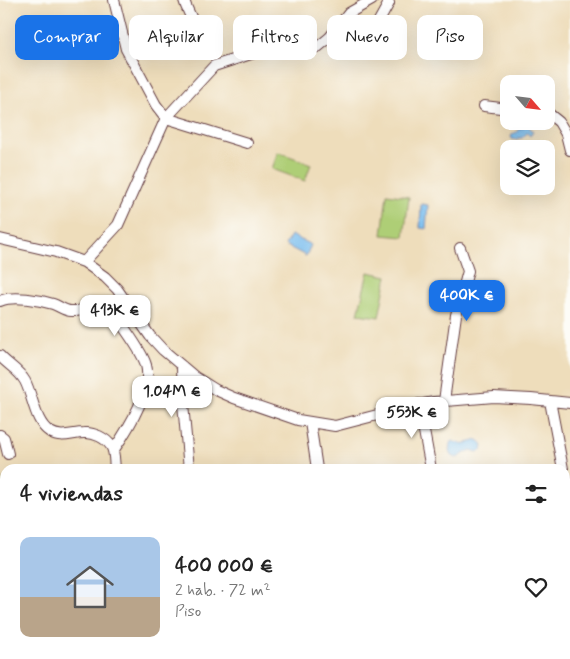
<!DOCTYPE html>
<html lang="es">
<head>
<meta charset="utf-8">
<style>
  :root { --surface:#fff; --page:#f2f2f2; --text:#222; --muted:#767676; --line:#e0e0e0; --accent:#1a73e8 }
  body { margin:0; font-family:Mynerve,sans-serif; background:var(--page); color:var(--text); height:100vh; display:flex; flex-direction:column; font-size:19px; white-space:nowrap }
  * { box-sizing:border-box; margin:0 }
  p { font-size:16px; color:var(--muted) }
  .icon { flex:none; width:28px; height:28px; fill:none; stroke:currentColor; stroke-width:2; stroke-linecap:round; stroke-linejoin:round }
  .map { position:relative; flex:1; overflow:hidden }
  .side { position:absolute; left:0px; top:464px; width:570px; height:196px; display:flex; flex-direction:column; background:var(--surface); border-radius:15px 15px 0 0; box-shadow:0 5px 20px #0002 }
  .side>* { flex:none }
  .top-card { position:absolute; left:15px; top:15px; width:540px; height:45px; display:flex; gap:10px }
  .needle { width:32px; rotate:118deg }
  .controls { position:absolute; left:500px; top:75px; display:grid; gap:10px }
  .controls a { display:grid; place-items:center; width:55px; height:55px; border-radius:10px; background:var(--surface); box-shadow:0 5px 20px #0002; font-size:25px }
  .price { position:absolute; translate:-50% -42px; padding:0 11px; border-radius:10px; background:#fff; color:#222; font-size:16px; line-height:32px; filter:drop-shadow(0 1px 2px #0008) }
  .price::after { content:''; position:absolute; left:50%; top:30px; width:15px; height:11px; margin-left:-8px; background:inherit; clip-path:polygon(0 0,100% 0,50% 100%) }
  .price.active { background:var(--accent); color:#fff }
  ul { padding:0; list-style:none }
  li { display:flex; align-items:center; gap:15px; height:125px; padding:0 20px }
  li+li { border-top:1px solid var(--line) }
  li span { display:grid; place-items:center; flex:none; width:140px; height:100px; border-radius:10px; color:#555 }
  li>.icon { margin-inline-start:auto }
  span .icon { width:60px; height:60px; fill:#fffc; stroke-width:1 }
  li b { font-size:21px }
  h2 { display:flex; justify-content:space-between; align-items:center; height:60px; padding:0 20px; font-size:21px }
  .tag { padding:0 18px; border-radius:10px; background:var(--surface); box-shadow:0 5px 20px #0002; font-size:18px; line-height:45px }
  .tag.active { background:var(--accent); color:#fff }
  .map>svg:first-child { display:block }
  .green { fill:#aece76; stroke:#7c7650 }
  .forest { fill:#8ab167; stroke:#6a6849 }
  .water { fill:#77bcee; stroke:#606e8c }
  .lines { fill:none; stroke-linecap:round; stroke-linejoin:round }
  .stream { stroke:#77bcee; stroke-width:2.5 }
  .minor-casing { stroke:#633c41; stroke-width:12 }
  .minor { stroke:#fff; stroke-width:10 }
</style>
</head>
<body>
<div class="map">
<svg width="570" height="659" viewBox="0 0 570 659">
  <rect width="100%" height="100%" fill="#fdfcf7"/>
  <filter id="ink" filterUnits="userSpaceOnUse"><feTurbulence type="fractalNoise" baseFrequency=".02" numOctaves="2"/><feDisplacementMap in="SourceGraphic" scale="10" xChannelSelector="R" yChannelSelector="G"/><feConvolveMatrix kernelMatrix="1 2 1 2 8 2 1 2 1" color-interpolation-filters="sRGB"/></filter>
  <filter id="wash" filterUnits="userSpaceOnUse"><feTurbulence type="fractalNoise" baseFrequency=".0096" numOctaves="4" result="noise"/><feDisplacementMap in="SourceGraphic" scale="20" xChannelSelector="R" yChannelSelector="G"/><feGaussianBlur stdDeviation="1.12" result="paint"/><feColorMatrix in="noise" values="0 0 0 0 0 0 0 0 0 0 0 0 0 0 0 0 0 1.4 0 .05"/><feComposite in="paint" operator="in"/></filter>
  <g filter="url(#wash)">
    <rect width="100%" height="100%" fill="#edb"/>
    <!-- green -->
    <path class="green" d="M278,152L311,164L305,181L272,169Z
      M387,194L409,197L404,237L382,235Z
      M368,272L387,276L379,317L358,314Z
      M0,477L5,486V580L0,579Z"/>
    <!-- forest -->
    <path class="forest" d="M0,585L5,586V655H43V659H0Z"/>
    <!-- water -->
    <path class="water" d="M526,122L533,132L530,136L527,133L522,138H518L517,140L512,139L511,136L513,134C518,130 516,136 519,128H523L521,125Z
      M421,204L428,205L426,229L420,228Z
      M291,235L311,245L306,256L285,245Z
      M478,440C482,443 484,444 482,450L477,452L471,450C465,452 462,456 457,458L451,456L449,451L450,443L453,441C460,446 470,442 478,440Z"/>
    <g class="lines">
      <!-- stream -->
      <path class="stream" d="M0,604L5,611
        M0,624L5,633V637
        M5,659V655"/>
    </g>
  </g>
  <g filter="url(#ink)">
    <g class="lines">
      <!-- minor casing -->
      <g class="minor-casing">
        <path id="minor" d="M114,0L126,49L156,105L166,118L247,143
          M184,0L186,6L204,46
          M372,53L374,30L389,3L387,0
          M484,106L509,109
          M546,113H548L559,122L566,134L570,150
          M0,239L56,252L84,262L105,277L117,289L150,336L163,350L195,377L216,390L234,398L298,420L335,426L408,407L434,402L494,397L531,399L570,403
          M84,262L118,225L166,118L214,66L257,52L318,47L330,37L349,13L372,0
          M0,301C13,295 40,300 53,304C59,306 65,311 71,311C88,312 101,301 115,315C124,328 142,351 146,365C153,390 126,432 113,451
          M0,356C8,365 19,370 25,381C33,396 35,423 50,432C62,439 72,433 84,433C93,432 106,438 111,446C115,452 114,462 115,469
          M182,366L183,404L189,469
          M444,401L456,315L468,271L460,248
          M550,401L563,469
          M419,404L431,469
          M310,422L317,469
          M0,435L4,438L8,454
          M565,477L570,502
          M126,655L131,659
          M224,655L228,659
          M343,655L345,659
          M473,655L476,659"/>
      </g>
      <!-- minor -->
      <use href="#minor" class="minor"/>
    </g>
  </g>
</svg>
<div class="controls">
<a><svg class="needle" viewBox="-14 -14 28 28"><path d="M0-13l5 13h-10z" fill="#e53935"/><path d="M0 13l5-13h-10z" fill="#767676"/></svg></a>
<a><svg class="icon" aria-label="layers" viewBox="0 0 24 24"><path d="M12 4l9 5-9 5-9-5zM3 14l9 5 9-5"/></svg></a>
</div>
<b class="price active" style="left:467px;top:322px">400K €</b>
<b class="price" style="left:115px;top:337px">413K €</b>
<b class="price" style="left:172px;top:418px">1.04M €</b>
<b class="price" style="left:412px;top:439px">553K €</b>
<div class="top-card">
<a class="tag active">Comprar</a>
<a class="tag">Alquilar</a>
<a class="tag">Filtros</a>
<a class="tag">Nuevo</a>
<a class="tag">Piso</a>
</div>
<section class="side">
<h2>4 viviendas<svg class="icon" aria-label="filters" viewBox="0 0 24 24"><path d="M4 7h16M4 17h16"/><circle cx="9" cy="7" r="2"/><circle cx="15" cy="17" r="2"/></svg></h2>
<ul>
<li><span style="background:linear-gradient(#a9c7e8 60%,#b9a48a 0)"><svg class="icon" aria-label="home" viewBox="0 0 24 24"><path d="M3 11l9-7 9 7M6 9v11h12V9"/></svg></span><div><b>400 000 €</b><p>2 hab. · 72 m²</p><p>Piso</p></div><svg class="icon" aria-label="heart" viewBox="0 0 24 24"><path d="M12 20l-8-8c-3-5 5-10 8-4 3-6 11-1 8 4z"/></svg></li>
</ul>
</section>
</div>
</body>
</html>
